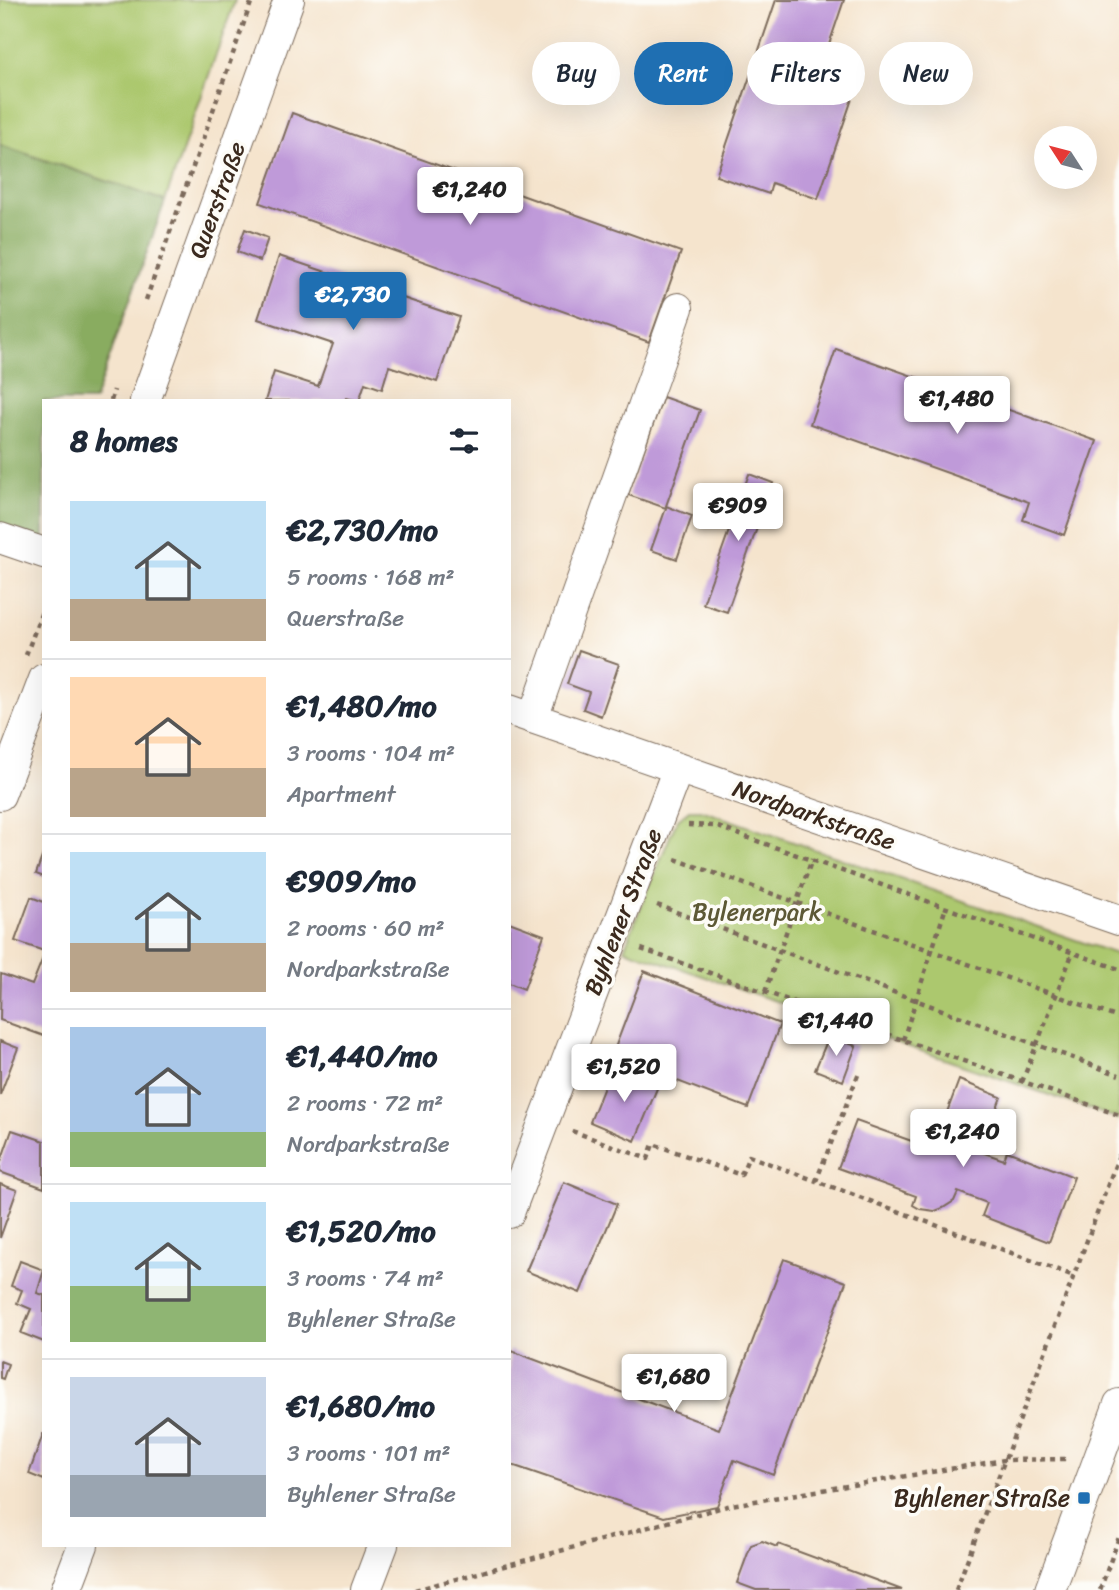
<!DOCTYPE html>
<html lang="en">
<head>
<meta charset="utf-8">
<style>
  :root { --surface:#fff; --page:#f6f6f7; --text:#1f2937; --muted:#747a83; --line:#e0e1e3; --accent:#1f6fb2 }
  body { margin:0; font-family:Sriracha,sans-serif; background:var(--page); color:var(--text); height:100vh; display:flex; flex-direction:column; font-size:26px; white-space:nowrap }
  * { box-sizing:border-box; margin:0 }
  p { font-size:23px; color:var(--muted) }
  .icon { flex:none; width:38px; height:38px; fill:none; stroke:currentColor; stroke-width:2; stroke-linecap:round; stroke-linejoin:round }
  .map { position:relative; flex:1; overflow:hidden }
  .drawer { position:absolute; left:42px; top:399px; width:469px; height:1148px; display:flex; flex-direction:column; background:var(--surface); border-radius:0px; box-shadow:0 7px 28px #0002 }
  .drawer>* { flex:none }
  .top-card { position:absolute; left:532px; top:42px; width:481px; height:63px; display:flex; gap:14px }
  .needle { width:46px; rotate:306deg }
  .buttons { position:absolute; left:1034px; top:126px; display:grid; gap:14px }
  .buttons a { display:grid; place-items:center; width:63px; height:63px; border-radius:50%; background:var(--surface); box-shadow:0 7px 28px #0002; font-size:35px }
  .price { position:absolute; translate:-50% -60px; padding:0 16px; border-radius:7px; background:#fff; color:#222; font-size:23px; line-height:46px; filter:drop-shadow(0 2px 4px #0008) }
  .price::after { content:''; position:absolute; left:50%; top:42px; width:21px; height:16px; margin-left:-10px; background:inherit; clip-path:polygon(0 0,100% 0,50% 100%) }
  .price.current { background:var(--accent); color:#fff }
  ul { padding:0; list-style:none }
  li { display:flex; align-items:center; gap:21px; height:175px; padding:0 28px }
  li+li { border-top:2px solid var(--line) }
  li span { display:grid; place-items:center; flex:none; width:196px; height:140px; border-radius:0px; color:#555 }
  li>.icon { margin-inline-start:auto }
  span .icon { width:84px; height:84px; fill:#fffc; stroke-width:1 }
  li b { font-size:30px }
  h2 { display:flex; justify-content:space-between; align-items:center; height:84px; padding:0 28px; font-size:30px }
  .tag { padding:0 24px; border-radius:32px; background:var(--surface); box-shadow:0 7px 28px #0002; font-size:24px; line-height:63px }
  .tag.current { background:var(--accent); color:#fff }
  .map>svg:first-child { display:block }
  .green { fill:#acc86e; stroke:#747946; stroke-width:2 }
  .forest { fill:#89ac61; stroke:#626b40; stroke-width:2 }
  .building { fill:#bf9ad9 }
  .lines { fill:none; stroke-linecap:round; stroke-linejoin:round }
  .minor-casing { stroke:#7c6b5b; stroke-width:32 }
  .path { stroke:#7c6b5b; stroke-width:4.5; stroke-dasharray:5 5; stroke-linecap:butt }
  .minor { stroke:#fff; stroke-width:30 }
  .poi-dot { fill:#1f6fb2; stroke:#fdfcf7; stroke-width:2.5 }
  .labels { text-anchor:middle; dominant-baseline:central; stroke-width:7; stroke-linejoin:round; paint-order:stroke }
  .street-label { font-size:24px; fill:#3b2a1e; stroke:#fdfcf7 }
  .park-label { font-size:24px; fill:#5d5936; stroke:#fdfcf7 }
  .poi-label { font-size:24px; fill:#3b2a1e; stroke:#fdfcf7; text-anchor:end }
</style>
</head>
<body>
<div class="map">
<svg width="1119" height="1590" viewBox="0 0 1119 1590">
  <rect width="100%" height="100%" fill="#fdfcf7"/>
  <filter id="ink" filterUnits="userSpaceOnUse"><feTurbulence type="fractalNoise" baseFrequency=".0143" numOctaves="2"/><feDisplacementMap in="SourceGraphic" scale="14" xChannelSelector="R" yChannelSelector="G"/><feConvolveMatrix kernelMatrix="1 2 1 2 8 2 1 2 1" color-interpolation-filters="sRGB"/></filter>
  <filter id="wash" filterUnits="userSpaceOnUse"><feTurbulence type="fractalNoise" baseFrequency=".00686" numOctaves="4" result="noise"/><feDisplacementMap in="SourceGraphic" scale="28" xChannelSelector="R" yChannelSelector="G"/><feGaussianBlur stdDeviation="1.57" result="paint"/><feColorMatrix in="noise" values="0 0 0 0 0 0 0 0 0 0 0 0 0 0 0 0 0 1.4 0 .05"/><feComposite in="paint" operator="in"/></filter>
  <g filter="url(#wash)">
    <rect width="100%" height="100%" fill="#f5e4cd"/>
    <!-- green -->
    <path class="green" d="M0,0H235L165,201L0,145Z
      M689,810H701L1119,955V1119L624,949L671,834L678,819Z"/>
    <!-- forest -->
    <path class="forest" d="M0,145L165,201L94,401H44V540L0,524Z"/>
    <g id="blocks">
      <!-- building -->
      <path class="building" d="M776,0H844L820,71L857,84L818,199L772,183L769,194L716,176Z
        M292,113L681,252L649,342L260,203Z
        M245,229L268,238L260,261L237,252Z
        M279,256L459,317L437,382L389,366L382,389L365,383L359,401L346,398L345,401H265L274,372L318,386L333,344L258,319Z
        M836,349L1097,441L1064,535L1023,520L1029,502L810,424Z
        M663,397L700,410L666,506L692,516L677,559L651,550L666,508L628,495Z
        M749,474L773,483L727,612L703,604Z
        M579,650L619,664L601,716L583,709L589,692L567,684Z
        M43,854H44V877L36,874Z
        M31,897L44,902V951L15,941Z
        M509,922L544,935L524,989L509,983Z
        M44,955V1036L0,1020L1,974L32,985Z
        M644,971L780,1024L748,1108L612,1056Z
        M829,1036L856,1046L843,1081L815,1070Z
        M0,1041L18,1048L0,1095Z
        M612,1067L658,1086L635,1141L590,1122Z
        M959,1080L1001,1097L988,1131L975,1126L967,1147L1004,1160L1007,1151L1074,1177L1049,1242L982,1216L987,1203L958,1192L954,1201L943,1208L935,1211L920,1209L913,1205L916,1196L838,1168L856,1121L931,1148L943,1132L962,1127L961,1121L946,1115Z
        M12,1130L44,1141V1188L0,1172V1164Z
        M564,1182L617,1204L580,1293L526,1271Z
        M0,1184L17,1190L0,1238Z
        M784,1259L846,1282L773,1475L734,1460L717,1506L664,1517L509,1464V1350L719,1429Z
        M20,1261L44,1270L37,1293L44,1295V1342L21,1333L31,1309L17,1303L22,1290L11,1286Z
        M0,1361L8,1364L3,1379L0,1378Z
        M43,1434H44V1480L29,1474Z
        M762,1541L777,1547L778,1544L902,1590H756L737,1583L751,1545Z"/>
    </g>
  </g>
  <g filter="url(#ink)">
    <use href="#blocks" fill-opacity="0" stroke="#7c6b5b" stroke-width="2"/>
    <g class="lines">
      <!-- minor casing -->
      <g class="minor-casing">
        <path id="minor" d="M145,401L289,0
          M0,538L44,553
          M509,710L1119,920
          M533,718L678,308
          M0,795L44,679
          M509,1213L678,768
          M66,1590L83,1545
          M366,1590L383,1545
          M1050,1590L1119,1404"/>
      </g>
      <!-- path -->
      <path class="path" d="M146,300L252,0
        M111,401L114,390
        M26,655L44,606
        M688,825L715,826L1119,969
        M675,859L1119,1018
        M657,905L1119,1075
        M641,949L1119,1115
        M765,992L812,859
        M903,1040L946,907
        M858,1075L816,1181L1074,1276
        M1022,1082L1073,952
        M572,1131L648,1159L653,1144L741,1175L749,1156L816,1181
        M415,1590L731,1505L1004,1460L1066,1459
        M956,1590L1119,1155
        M1100,1590L1119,1537"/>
      <!-- minor -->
      <use href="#minor" class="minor"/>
    </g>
  </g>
  <!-- markers -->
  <rect class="poi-dot" x="1077" y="1491" width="14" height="14" rx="3.5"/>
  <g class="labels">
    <!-- street labels -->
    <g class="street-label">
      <text transform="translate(217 200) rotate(-70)">Querstraße</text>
      <text transform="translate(814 815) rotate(19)">Nordparkstraße</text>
      <text transform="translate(623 912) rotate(-69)">Byhlener Straße</text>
    </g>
    <!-- park labels -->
    <g class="park-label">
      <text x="757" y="912">Bylenerpark</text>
    </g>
    <!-- poi labels -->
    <g class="poi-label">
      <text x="1070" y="1498">Byhlener Straße</text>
    </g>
  </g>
</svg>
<div class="buttons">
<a><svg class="needle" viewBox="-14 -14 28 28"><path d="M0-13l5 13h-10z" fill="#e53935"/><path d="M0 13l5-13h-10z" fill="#747a83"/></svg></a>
</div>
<b class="price" style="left:470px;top:227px">€1,240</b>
<b class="price current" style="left:353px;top:332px">€2,730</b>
<b class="price" style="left:957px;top:436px">€1,480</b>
<b class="price" style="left:738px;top:543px">€909</b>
<b class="price" style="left:836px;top:1058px">€1,440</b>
<b class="price" style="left:624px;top:1104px">€1,520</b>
<b class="price" style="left:963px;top:1169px">€1,240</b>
<b class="price" style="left:674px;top:1414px">€1,680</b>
<div class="top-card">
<a class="tag">Buy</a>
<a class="tag current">Rent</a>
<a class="tag">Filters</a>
<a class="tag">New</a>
</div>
<section class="drawer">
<h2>8 homes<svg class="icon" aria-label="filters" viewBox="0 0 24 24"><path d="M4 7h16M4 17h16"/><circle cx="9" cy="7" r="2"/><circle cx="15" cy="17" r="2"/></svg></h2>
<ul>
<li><span style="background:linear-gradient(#bfe0f5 70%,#b9a48a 0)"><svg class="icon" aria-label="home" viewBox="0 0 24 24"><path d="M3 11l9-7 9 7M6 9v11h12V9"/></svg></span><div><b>€2,730/mo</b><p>5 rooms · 168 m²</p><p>Querstraße</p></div></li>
<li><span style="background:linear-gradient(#ffd9b3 65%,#b9a48a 0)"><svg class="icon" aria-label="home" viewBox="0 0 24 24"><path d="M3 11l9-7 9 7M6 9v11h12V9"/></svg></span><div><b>€1,480/mo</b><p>3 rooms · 104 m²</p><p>Apartment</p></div></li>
<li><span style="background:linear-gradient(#bfe0f5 65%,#b9a48a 0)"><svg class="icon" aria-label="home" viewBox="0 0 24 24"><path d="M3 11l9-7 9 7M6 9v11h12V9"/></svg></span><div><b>€909/mo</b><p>2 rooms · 60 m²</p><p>Nordparkstraße</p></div></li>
<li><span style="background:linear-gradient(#a9c7e8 75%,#8fb573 0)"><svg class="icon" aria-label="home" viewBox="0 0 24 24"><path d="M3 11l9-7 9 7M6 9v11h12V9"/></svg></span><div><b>€1,440/mo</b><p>2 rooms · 72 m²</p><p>Nordparkstraße</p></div></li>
<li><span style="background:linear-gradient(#bfe0f5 60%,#8fb573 0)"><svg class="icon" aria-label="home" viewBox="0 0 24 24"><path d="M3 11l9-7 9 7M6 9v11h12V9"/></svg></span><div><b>€1,520/mo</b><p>3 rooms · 74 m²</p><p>Byhlener Straße</p></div></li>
<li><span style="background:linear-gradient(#c9d6e8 70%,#9aa5b1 0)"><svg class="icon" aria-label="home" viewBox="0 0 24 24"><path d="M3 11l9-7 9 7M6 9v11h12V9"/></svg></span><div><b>€1,680/mo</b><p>3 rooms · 101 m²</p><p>Byhlener Straße</p></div></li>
</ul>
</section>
</div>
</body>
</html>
